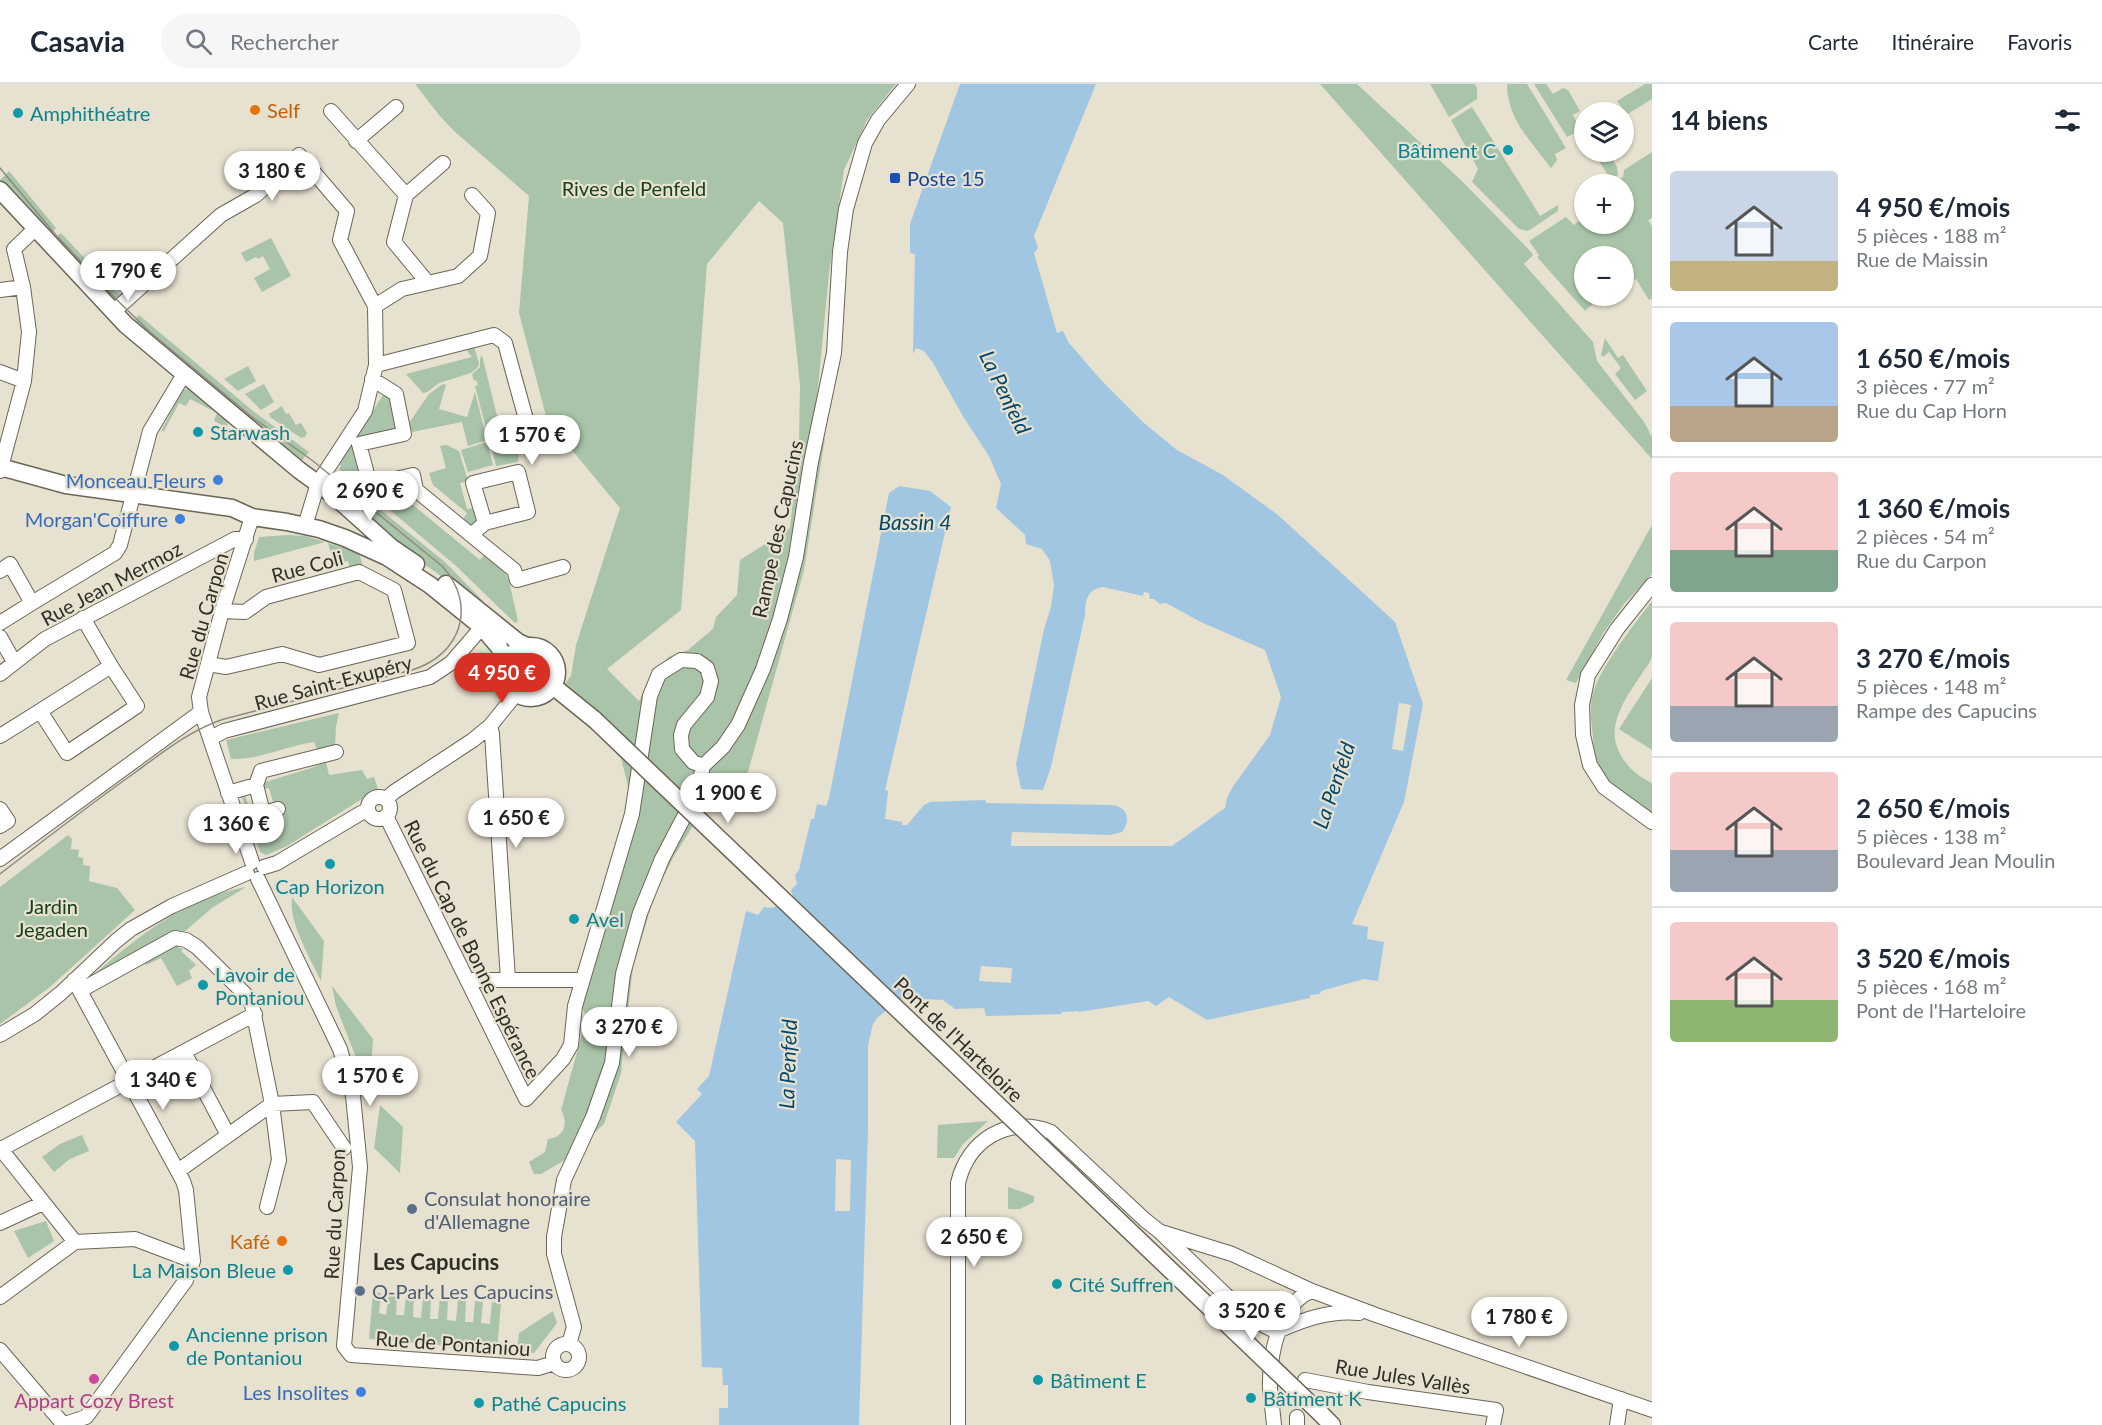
<!DOCTYPE html>
<html lang="fr">
<head>
<meta charset="utf-8">
<style>
  :root { --surface:#fff; --page:#f6f6f7; --text:#1f2937; --muted:#747a83; --line:#e0e1e3; --accent:#d93025 }
  body { margin:0; font-family:Lato,sans-serif; background:var(--page); color:var(--text); height:100vh; display:flex; flex-direction:column; font-size:22px; white-space:nowrap }
  * { box-sizing:border-box; margin:0 }
  p { font-size:20px; color:var(--muted) }
  .icon { flex:none; width:33px; height:33px; fill:none; stroke:currentColor; stroke-width:2; stroke-linecap:round; stroke-linejoin:round }
  .map { position:relative; flex:1; overflow:hidden }
  .panel { display:flex; flex-direction:column; background:var(--surface); width:450px }
  .panel>* { flex:none }
  .tools { position:absolute; left:1574px; top:18px; display:grid; gap:12px }
  .tools a { display:grid; place-items:center; width:60px; height:60px; border-radius:50%; background:var(--surface); box-shadow:0 2px 4px #0004; font-size:30px }
  .price { position:absolute; translate:-50% -51px; padding:0 14px; border-radius:21px; background:#fff; color:#222; font-size:20px; line-height:39px; filter:drop-shadow(0 2px 3px #0008) }
  .price::after { content:''; position:absolute; left:50%; top:36px; width:18px; height:14px; margin-left:-9px; background:inherit; clip-path:polygon(0 0,100% 0,50% 100%) }
  .price.active { background:var(--accent); color:#fff }
  ul { padding:0; list-style:none }
  li { display:flex; align-items:center; gap:18px; height:150px; padding:0 18px }
  li+li { border-top:2px solid var(--line) }
  li span { display:grid; place-items:center; flex:none; width:168px; height:120px; border-radius:6px; color:#555 }
  li>.icon { margin-inline-start:auto }
  span .icon { width:72px; height:72px; fill:#fffc; stroke-width:1 }
  li b { font-size:26px }
  h2 { display:flex; justify-content:space-between; align-items:center; height:72px; padding:0 18px; font-size:26px }
  header { display:flex; align-items:center; gap:36px; box-sizing:border-box; height:84px; padding:0 30px; background:var(--surface); border-bottom:2px solid var(--line) }
  header strong { font-size:28px }
  nav { display:flex; gap:33px; margin-inline-start:auto; font-size:21px }
  .search { width:420px; height:54px; background:var(--page); display:flex; align-items:center; gap:15px; box-sizing:border-box; padding:0 21px; border-radius:33px; color:var(--muted); font-size:22px }
  main { display:flex; flex:1; min-height:0 }
  .map>svg:first-child { display:block }
  .green { fill:#a9c4a8; fill-rule:evenodd }
  .water { fill:#a1c6e1 }
  .pier { fill:#e7e1d0 }
  .lines { fill:none; stroke-linecap:round; stroke-linejoin:round }
  .minor-casing { stroke:#6b6556; stroke-width:16 }
  .major-casing { stroke:#6b6556; stroke-width:19 }
  .minor { stroke:#fff; stroke-width:14 }
  .major { stroke:#fff; stroke-width:16 }
  .tram { stroke:#908b7f; stroke-width:1.5 }
  .major-bridge-casing { stroke:#6b6556; stroke-width:19; stroke-linecap:butt }
  .major-bridge { stroke:#fff; stroke-width:16 }
  .food-dot { fill:#e8710a; stroke:#e7e1d0; stroke-width:2 }
  .culture-dot { fill:#0f9aa8; stroke:#e7e1d0; stroke-width:2 }
  .transit-dot { fill:#1a4fb4; stroke:#e7e1d0; stroke-width:2 }
  .shop-dot { fill:#3f7fe0; stroke:#e7e1d0; stroke-width:2 }
  .service-dot { fill:#5c6f8a; stroke:#e7e1d0; stroke-width:2 }
  .hotel-dot { fill:#d1479c; stroke:#e7e1d0; stroke-width:2 }
  .labels { text-anchor:middle; dominant-baseline:central; stroke-width:4.5; stroke-linejoin:round; paint-order:stroke }
  .food-label { font-size:20px; fill:#c56008; stroke:#e7e1d0; text-anchor:start }
  .culture-label { font-size:20px; fill:#0d838f; stroke:#e7e1d0; text-anchor:start }
  .transit-label { font-size:20px; fill:#164399; stroke:#e7e1d0; text-anchor:start }
  .park-label { font-size:20px; fill:#174218; stroke:#e7e1d0 }
  .shop-label { font-size:20px; fill:#366cbe; stroke:#e7e1d0; text-anchor:end }
  .street-label { font-size:20px; fill:#302e27; stroke:#e7e1d0 }
  .service-label { font-size:20px; fill:#4e5e75; stroke:#e7e1d0; text-anchor:start }
  .hotel-label { font-size:20px; fill:#b23c85; stroke:#e7e1d0 }
  .water-label { font-size:21px; font-style:italic; fill:#034669; stroke:#e7e1d0 }
  .quarter-label { font-size:22px; font-weight:bold; fill:#302e27; stroke:#e7e1d0 }
</style>
</head>
<body>
<header>
<strong>Casavia</strong>
<div class="search"><svg class="icon" aria-label="search" viewBox="0 0 24 24"><circle cx="10" cy="10" r="6"/><path d="M15 15l6 6"/></svg>Rechercher</div>
<nav><a>Carte</a><a>Itinéraire</a><a>Favoris</a></nav>
</header>
<main>
<div class="map">
<svg width="1652" height="1341" viewBox="0 0 1652 1341">
  <rect width="100%" height="100%" fill="#e7e1d0"/>
  <!-- green -->
  <path class="green" d="M415,0H896L867,36L844,86L829,189L813,355L825,354L804,486L748,688L711,713L673,774L655,810L633,882L621,989L604,1040L563,1077L541,1090H534L529,1078L545,1068L548,1055C564,1053 569,1040 561,1026L587,932L581,923L637,738L621,674L581,635L561,604L571,592L576,561L620,424L547,336L519,229L529,112L454,47L439,31ZM759,117L783,139L800,301L799,358L790,444L740,476L737,511L716,533L713,545L688,566L670,572L652,588L639,617L607,585L681,526L707,180Z
    M1320,0H1357L1463,98L1531,168L1533,171L1524,180L1593,258L1597,277L1644,338L1652,353V375Z
    M1430,0H1475L1477,4V15L1449,33Z
    M1507,0H1527L1566,64L1555,70L1557,76L1551,84C1531,57 1507,35 1507,0Z
    M1534,0H1546L1553,10L1563,4L1568,6L1580,27L1573,31L1578,41L1577,48L1567,53Z
    M1645,0H1652V15L1623,33V28L1618,27L1622,24L1617,17Z
    M1472,23L1540,132L1558,121V127L1528,147L1519,145L1472,98L1478,85L1451,36Z
    M1593,68H1608L1617,83L1618,91L1606,100H1600L1610,94Z
    M1652,68V134L1648,136L1652,143V214L1649,216L1636,195L1630,197L1628,192L1623,193V172H1584V212H1602L1585,227L1537,173L1539,171L1529,157L1566,133L1574,141L1584,132V140H1623V100H1611L1623,93L1624,86Z
    M9,87L56,144L47,153L0,101V96Z
    M61,149L120,212L112,217L52,157Z
    M271,154L291,192L262,208L254,194L270,185L263,172L258,175L256,173L246,178L241,169Z
    M139,231L253,327L309,368L298,381L130,240Z
    M1605,254L1618,274L1623,271L1647,307L1635,316L1615,290L1621,284L1609,268L1603,273L1601,270Z
    M474,263L479,279L478,283L471,289L439,299L427,308L423,309L406,290L472,273L467,267L469,265Z
    M482,271L502,352L489,356L475,302L478,301L476,296L474,297L472,290L480,283V275Z
    M248,282L256,297L238,307L224,295Z
    M264,300L274,318L261,326L245,310Z
    M443,300L446,301L439,325L467,333L475,308L487,356L468,362L462,338L412,348L409,339L429,310Z
    M189,304L229,337L226,343L214,337L217,329L190,315L186,322L179,319L164,347H161L183,306Z
    M383,311L393,315L399,348L354,358L364,397L357,400L339,385L341,382L339,380Z
    M282,322L286,330L289,329L296,341L301,339L307,349L305,353L301,354L270,333L269,330Z
    M520,351V358L518,378L496,382L490,358Z
    M487,358L493,381L468,388L461,366Z
    M447,361L459,367L468,397L460,399L467,425L474,424L478,437L475,443L463,435L467,429L433,401L429,389L446,384L440,362Z
    M346,398L445,478L483,517L479,521L434,487L403,466L339,406Z
    M399,403L407,406L402,412L480,476L486,469L504,487L509,497L518,537L515,539L455,481L372,411Z
    M1652,441V490L1624,520L1604,548L1576,599L1566,596Z
    M288,451L305,452L325,458L254,477V469L259,453Z
    M328,459L359,469L365,488L350,486L348,477L334,480Z
    M1652,517C1652,533 1652,557 1652,572C1651,578 1646,583 1643,588C1628,611 1605,640 1619,668C1626,682 1638,693 1652,699V729C1636,718 1616,708 1605,692C1596,679 1594,667 1593,653C1591,638 1589,620 1594,606C1603,580 1635,539 1652,517Z
    M1652,594V666L1619,645Z
    M339,629L336,642L335,663L317,666L314,658C286,662 259,676 231,675L226,656Z
    M326,678L329,691L362,686L367,695L374,693L378,705L287,762L266,771L260,768L242,713L245,712L253,732L261,734L275,724L269,704L263,705L262,699L311,684Z
    M68,751L72,755L71,765L79,766L78,773L83,774V781L90,782L89,797L117,804L135,826L50,903L0,940V803Z
    M246,803L212,824L184,848L90,894C136,854 184,814 246,803Z
    M292,813L324,857L321,897C311,876 288,837 292,813Z
    M175,862L183,865L181,867L196,881L189,887L192,894L177,902L161,874L146,881L143,877Z
    M332,902L373,955L369,1018L355,971L336,922Z
    M380,1021L403,1043L400,1089L374,1064Z
    M988,1037L963,1060L954,1074H937L938,1041Z
    M82,1051L89,1067L70,1075L54,1088L42,1073L60,1060Z
    M1008,1103L1034,1112V1118L1020,1125H1008Z
    M46,1137L54,1157L28,1174L14,1147Z
    M373,1208L381,1209L379,1229L386,1231L389,1209L397,1210L396,1231H404L406,1212H414L413,1233L421,1234L423,1213H431L430,1235H438L440,1214L448,1215L447,1236L456,1237L458,1216H466L465,1238H473L475,1217L483,1218L481,1239L490,1240L492,1218L501,1219L497,1266L369,1255Z
    M553,1227L557,1239L534,1269L517,1267L519,1249Z"/>
  <!-- water -->
  <path class="water" d="M960,0H1096L1034,152L1038,164L1034,169L1057,249L1063,247L1069,259L1101,296L1144,339L1177,366L1223,391L1278,431L1395,538L1423,620L1404,718L1352,840L1368,843L1367,855L1384,858L1378,897L1364,895L1321,907L1320,910L1310,911V914L1207,936L1169,913L1156,922L1148,917L1079,928L1078,927L1062,928L1061,930L986,932L984,924L955,925L943,916L905,914L899,916L877,934L873,940L868,961V1045L859,1341H719V1324H728V1301H723L722,1284L702,1283L695,1057L676,1038L702,1010L697,1005L709,992L746,827L758,831L764,823L772,824L794,816L791,806L797,800L795,791L799,786L811,735H814L817,720L826,722L829,714L889,409L899,402L930,407L951,423L885,706L888,707L885,735L902,738V741H907L924,721L930,718L985,716L986,719L1113,721C1128,724 1131,736 1122,748L1110,751L1012,748L1011,762H1172L1225,724L1227,714L1232,704L1270,651L1281,613L1265,566L1201,538L1166,519L1160,520L1154,515H1150L1149,509L1144,508L1143,512L1103,503C1087,505 1085,517 1085,531L1051,683L1043,706L1021,705L1016,680L1044,545L1051,523L1054,501L1050,477L1042,465L1026,460L1025,451L996,424L1001,400L989,372L964,334L933,279L924,267L916,264L913,270L915,170L910,169V140Z"/>
  <!-- pier -->
  <path class="pier" d="M1399,619L1411,621L1403,667L1392,665Z
    M981,882L1012,884L1011,899L979,897Z
    M836,1075L851,1076L850,1127H835Z"/>
  <g class="lines">
    <!-- minor casing -->
    <g class="minor-casing">
      <path id="minor" d="M331,27L406,111L394,158L428,199L458,192L480,172L488,129L472,111
        M356,57L396,23
        M406,111L443,79
        M0,206L23,203
        M375,222L402,205L428,199
        M113,228L221,131L256,111L299,71L347,127L340,156L375,222L376,281L365,327L318,399L305,442
        M376,281L494,251L505,259L529,346
        M0,288L24,297
        M372,295L396,310L404,350L359,360L370,401L413,391L416,406L514,486L517,496L563,483
        M0,387L24,297L29,248L23,203L14,165L36,144
        M252,433L222,527L199,613L201,628L252,778
        M471,451L485,439L528,428L518,388L473,399L485,439
        M0,487L10,480L32,519L0,539
        M1652,501L1617,545L1588,591L1582,621L1583,651L1590,681L1604,703L1652,738
        M32,519L115,469L120,461L150,347L184,290
        M83,534L111,582
        M0,553L14,578
        M208,580L226,583L282,570L319,581L408,559L394,506L359,488L266,513L245,528L222,527
        M111,582L137,622L67,669L40,627Z
        M0,590L45,555L235,455H246
        M490,642L492,650L508,895
        M0,652L40,627
        M211,654L224,647L430,593L451,579L482,543
        M228,709L256,701
        M368 724a11 11 0 1 1 22 0a11 11 0 1 1-22 0Z
        M386,715L394,708L473,656L490,642L516,610
        M0,725L8,737L0,742
        M278,725L263,729L256,701L261,687L336,668
        M386,732L526,1015L563,975L571,961L575,922L632,730L650,612L659,590L681,576L697,577L703,581L707,584L711,597L707,613L684,641L681,651L682,665L693,678L703,682
        M0,775L201,628
        M264,783L277,779L361,729L368,726
        M258,795L340,965L353,1012L360,1083L344,1262L351,1271L538,1284L554,1279
        M468,896H582
        M81,906L175,854L186,856L197,863L248,913L252,921L272,1020L279,1076L267,1123
        M0,951L35,930L61,909L116,857L131,845L172,822L247,789
        M184,968L228,1051
        M0,1064L75,1158
        M1,1065L255,930
        M178,1087L272,1020L313,1018L344,1064
        M0,1139L43,1119
        M1161,1148L1232,1170L1312,1207L1376,1231L1652,1326
        M0,1213L75,1158L135,1155L193,1177
        M1280,1246C1305,1235 1331,1226 1359,1229
        M569,1260L574,1243L554,1170V1153L564,1096L593,1033L612,979L623,890L640,829L662,775L698,706L703,682L723,663L738,641L763,585L780,535L796,473L811,378L834,269L840,168L846,125L865,59L878,36L908,0
        M553 1273a13 13 0 1 1 26 0a13 13 0 1 1-26 0Z
        M0,1266L64,1341
        M1305,1296L1368,1308L1496,1326L1493,1341
        M62,1341L86,1333L186,1196L193,1177L186,1106L183,1097L74,896
        M958,1341V1099C968,1056 1008,1031 1051,1048L1145,1136L1159,1147L1251,1235L1273,1246H1280
        M1274,1341C1273,1329 1271,1316 1270,1304C1269,1272 1279,1219 1312,1207
        M1297,1341V1333
        M1617,1341L1621,1315"/>
    </g>
    <!-- major casing -->
    <g class="major-casing">
      <path id="major" d="M0,106L126,241L299,386L332,410L391,463L416,480
        M0,383L66,401L232,424L252,433L287,438L319,445L345,454L387,473L430,501L482,543L499,563L506,578
        M446,500L518,558L527,562
        M505 588a26 26 0 1 1 52 0a26 26 0 1 1-52 0Z
        M553,602L595,636
        M1320,1329L1332,1341"/>
    </g>
    <!-- minor -->
    <use href="#minor" class="minor"/>
    <!-- major -->
    <use href="#major" class="major"/>
    <!-- tram -->
    <path class="tram" d="M0,84L55,150L119,218L150,248L252,333L313,377L442,482C478,521 461,571 412,586L224,635C190,646 162,669 133,690C88,722 44,756 0,790"/>
    <!-- major-bridge casing -->
    <g class="major-bridge-casing">
      <path id="major-bridge" d="M595,636L1320,1329"/>
    </g>
    <!-- major-bridge -->
    <use href="#major-bridge" class="major-bridge"/>
  </g>
  <!-- markers -->
  <g class="food-dot">
    <circle cx="255" cy="26" r="6"/>
    <circle cx="282" cy="1157" r="6"/>
  </g>
  <g class="culture-dot">
    <circle cx="18" cy="29" r="6"/>
    <circle cx="1508" cy="66" r="6"/>
    <circle cx="198" cy="348" r="6"/>
    <circle cx="330" cy="780" r="6"/>
    <circle cx="574" cy="835" r="6"/>
    <circle cx="203" cy="901" r="6"/>
    <circle cx="288" cy="1186" r="6"/>
    <circle cx="1057" cy="1200" r="6"/>
    <circle cx="174" cy="1262" r="6"/>
    <circle cx="1038" cy="1296" r="6"/>
    <circle cx="1251" cy="1314" r="6"/>
    <circle cx="479" cy="1319" r="6"/>
  </g>
  <rect class="transit-dot" x="889" y="88" width="12" height="12" rx="3"/>
  <g class="shop-dot">
    <circle cx="218" cy="396" r="6"/>
    <circle cx="180" cy="435" r="6"/>
    <circle cx="361" cy="1308" r="6"/>
  </g>
  <g class="service-dot">
    <circle cx="412" cy="1125" r="6"/>
    <circle cx="360" cy="1207" r="6"/>
  </g>
  <circle class="hotel-dot" cx="94" cy="1295" r="6"/>
  <g class="labels">
    <!-- food labels -->
    <g class="food-label">
      <text x="267" y="26">Self</text>
      <text x="270" y="1157" text-anchor="end">Kafé</text>
    </g>
    <!-- culture labels -->
    <g class="culture-label">
      <text x="30" y="29">Amphithéatre</text>
      <text x="1496" y="66" text-anchor="end">Bâtiment C</text>
      <text x="210" y="348">Starwash</text>
      <text x="330" y="802" text-anchor="middle">Cap Horizon</text>
      <text x="586" y="835">Avel</text>
      <text x="215" y="890">Lavoir de<tspan x="215" dy="23">Pontaniou</tspan></text>
      <text x="276" y="1186" text-anchor="end">La Maison Bleue</text>
      <text x="1069" y="1200">Cité Suffren</text>
      <text x="186" y="1250">Ancienne prison<tspan x="186" dy="23">de Pontaniou</tspan></text>
      <text x="1050" y="1296">Bâtiment E</text>
      <text x="1263" y="1314">Bâtiment K</text>
      <text x="491" y="1319">Pathé Capucins</text>
    </g>
    <!-- transit labels -->
    <g class="transit-label">
      <text x="907" y="94">Poste 15</text>
    </g>
    <!-- park labels -->
    <g class="park-label">
      <text x="634" y="104">Rives de Penfeld</text>
      <text x="52" y="822">Jardin<tspan x="52" dy="23">Jegaden</tspan></text>
    </g>
    <!-- shop labels -->
    <g class="shop-label">
      <text x="206" y="396">Monceau Fleurs</text>
      <text x="168" y="435">Morgan'Coiffure</text>
      <text x="349" y="1308">Les Insolites</text>
    </g>
    <!-- street labels -->
    <g class="street-label">
      <text transform="translate(777 445) rotate(-78)">Rampe des Capucins</text>
      <text transform="translate(307 482) rotate(-15)">Rue Coli</text>
      <text transform="translate(111 499) rotate(-28)">Rue Jean Mermoz</text>
      <text transform="translate(203 532) rotate(-74)">Rue du Carpon</text>
      <text transform="translate(333 598) rotate(-15)">Rue Saint-Exupéry</text>
      <text transform="translate(473 865) rotate(64)">Rue du Cap de Bonne Espérance</text>
      <text transform="translate(959 955) rotate(44)">Pont de l'Harteloire</text>
      <text transform="translate(334 1130) rotate(-87)">Rue du Carpon</text>
      <text transform="translate(453 1259) rotate(4)">Rue de Pontaniou</text>
      <text transform="translate(1403 1292) rotate(9)">Rue Jules Vallès</text>
    </g>
    <!-- service labels -->
    <g class="service-label">
      <text x="424" y="1114">Consulat honoraire<tspan x="424" dy="23">d'Allemagne</tspan></text>
      <text x="372" y="1207">Q-Park Les Capucins</text>
    </g>
    <!-- hotel labels -->
    <g class="hotel-label">
      <text x="94" y="1316">Appart Cozy Brest</text>
    </g>
    <!-- water labels -->
    <g class="water-label">
      <text transform="translate(1006 308) rotate(64)">La Penfeld</text>
      <text x="915" y="437">Bassin 4</text>
      <text transform="translate(1333 701) rotate(-71)">La Penfeld</text>
      <text transform="translate(787 980) rotate(-88)">La Penfeld</text>
    </g>
    <!-- quarter labels -->
    <g class="quarter-label">
      <text x="436" y="1177">Les Capucins</text>
    </g>
  </g>
</svg>
<div class="tools">
<a><svg class="icon" aria-label="layers" viewBox="0 0 24 24"><path d="M12 4l9 5-9 5-9-5zM3 14l9 5 9-5"/></svg></a>
<a>+</a>
<a>−</a>
</div>
<b class="price" style="left:272px;top:118px">3 180 €</b>
<b class="price" style="left:128px;top:218px">1 790 €</b>
<b class="price" style="left:532px;top:382px">1 570 €</b>
<b class="price" style="left:370px;top:438px">2 690 €</b>
<b class="price active" style="left:502px;top:620px">4 950 €</b>
<b class="price" style="left:728px;top:740px">1 900 €</b>
<b class="price" style="left:516px;top:765px">1 650 €</b>
<b class="price" style="left:236px;top:771px">1 360 €</b>
<b class="price" style="left:629px;top:974px">3 270 €</b>
<b class="price" style="left:370px;top:1023px">1 570 €</b>
<b class="price" style="left:163px;top:1027px">1 340 €</b>
<b class="price" style="left:974px;top:1184px">2 650 €</b>
<b class="price" style="left:1252px;top:1258px">3 520 €</b>
<b class="price" style="left:1519px;top:1264px">1 780 €</b>
</div>
<section class="panel">
<h2>14 biens<svg class="icon" aria-label="filters" viewBox="0 0 24 24"><path d="M4 7h16M4 17h16"/><circle cx="9" cy="7" r="2"/><circle cx="15" cy="17" r="2"/></svg></h2>
<ul>
<li><span style="background:linear-gradient(#c9d6e8 75%,#c2b280 0)"><svg class="icon" aria-label="home" viewBox="0 0 24 24"><path d="M3 11l9-7 9 7M6 9v11h12V9"/></svg></span><div><b>4 950 €/mois</b><p>5 pièces · 188 m²</p><p>Rue de Maissin</p></div></li>
<li><span style="background:linear-gradient(#a9c7e8 70%,#b9a48a 0)"><svg class="icon" aria-label="home" viewBox="0 0 24 24"><path d="M3 11l9-7 9 7M6 9v11h12V9"/></svg></span><div><b>1 650 €/mois</b><p>3 pièces · 77 m²</p><p>Rue du Cap Horn</p></div></li>
<li><span style="background:linear-gradient(#f6c9c9 65%,#7fa58c 0)"><svg class="icon" aria-label="home" viewBox="0 0 24 24"><path d="M3 11l9-7 9 7M6 9v11h12V9"/></svg></span><div><b>1 360 €/mois</b><p>2 pièces · 54 m²</p><p>Rue du Carpon</p></div></li>
<li><span style="background:linear-gradient(#f6c9c9 70%,#9aa5b1 0)"><svg class="icon" aria-label="home" viewBox="0 0 24 24"><path d="M3 11l9-7 9 7M6 9v11h12V9"/></svg></span><div><b>3 270 €/mois</b><p>5 pièces · 148 m²</p><p>Rampe des Capucins</p></div></li>
<li><span style="background:linear-gradient(#f6c9c9 65%,#9aa5b1 0)"><svg class="icon" aria-label="home" viewBox="0 0 24 24"><path d="M3 11l9-7 9 7M6 9v11h12V9"/></svg></span><div><b>2 650 €/mois</b><p>5 pièces · 138 m²</p><p>Boulevard Jean Moulin</p></div></li>
<li><span style="background:linear-gradient(#f6c9c9 65%,#8fb573 0)"><svg class="icon" aria-label="home" viewBox="0 0 24 24"><path d="M3 11l9-7 9 7M6 9v11h12V9"/></svg></span><div><b>3 520 €/mois</b><p>5 pièces · 168 m²</p><p>Pont de l'Harteloire</p></div></li>
</ul>
</section>
</main>
</body>
</html>
